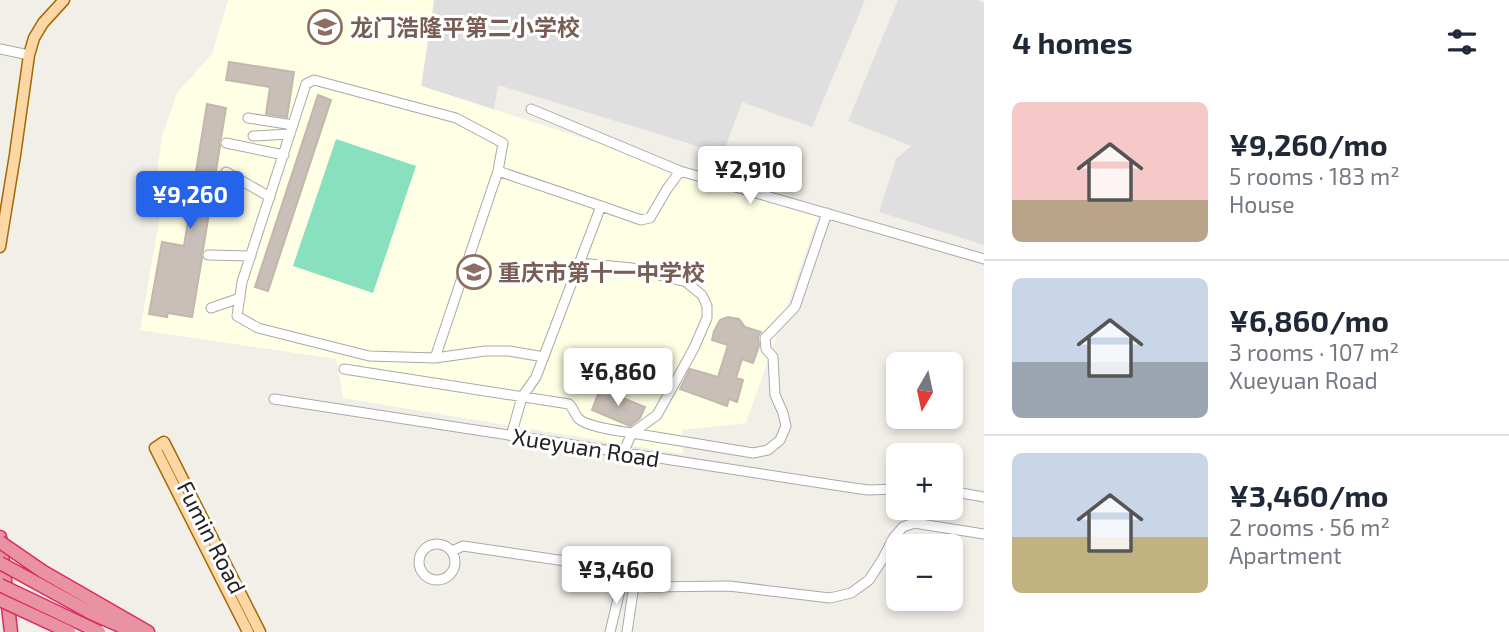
<!DOCTYPE html>
<html lang="en">
<head>
<meta charset="utf-8">
<style>
  :root { --surface:#fff; --page:#f6f6f7; --text:#1f2937; --muted:#747a83; --line:#e0e1e3; --accent:#2563eb }
  body { margin:0; font-family:"Exo 2","Noto Sans SC",sans-serif; background:var(--page); color:var(--text); height:100vh; display:flex; flex-direction:column; font-size:26px; white-space:nowrap }
  * { box-sizing:border-box; margin:0 }
  p { font-size:23px; color:var(--muted) }
  .icon { flex:none; width:38px; height:38px; fill:none; stroke:currentColor; stroke-width:2; stroke-linecap:round; stroke-linejoin:round }
  .map { position:relative; flex:1; overflow:hidden }
  .sheet { display:flex; flex-direction:column; background:var(--surface); width:525px }
  .sheet>* { flex:none }
  .needle { width:46px; rotate:189deg }
  .fabs { position:absolute; left:886px; top:352px; display:grid; gap:14px }
  .fabs a { display:grid; place-items:center; width:77px; height:77px; border-radius:10px; background:var(--surface); box-shadow:0 4px 10px #0003; font-size:35px }
  .price { position:absolute; translate:-50% -60px; padding:0 16px; border-radius:7px; background:#fff; color:#222; font-size:23px; line-height:46px; filter:drop-shadow(0 2px 4px #0008) }
  .price::after { content:''; position:absolute; left:50%; top:42px; width:21px; height:16px; margin-left:-10px; background:inherit; clip-path:polygon(0 0,100% 0,50% 100%) }
  .price.active { background:var(--accent); color:#fff }
  ul { padding:0; list-style:none }
  li { display:flex; align-items:center; gap:21px; height:175px; padding:0 28px }
  li+li { border-top:2px solid var(--line) }
  li span { display:grid; place-items:center; flex:none; width:196px; height:140px; border-radius:10px; color:#555 }
  li>.icon { margin-inline-start:auto }
  span .icon { width:84px; height:84px; fill:#fffc; stroke-width:1 }
  li b { font-size:30px }
  h2 { display:flex; justify-content:space-between; align-items:center; height:84px; padding:0 28px; font-size:30px }
  main { display:flex; flex:1; min-height:0 }
  .map>svg:first-child { display:block }
  .residential { fill:#e0dfdf }
  .education { fill:#ffffe5 }
  .pitch { fill:#88e0be }
  .building { fill:#c7bfb8; stroke:#c4b6ab; stroke-width:2 }
  .lines { fill:none; stroke-linecap:round; stroke-linejoin:round }
  .minor-casing { stroke:#a9a9a9; stroke-width:11 }
  .major-casing { stroke:#a06b00; stroke-width:13 }
  .highway-casing { stroke:#dc2a67; stroke-width:15 }
  .minor { stroke:#fff; stroke-width:9 }
  .major { stroke:#fcd6a4; stroke-width:10 }
  .highway { stroke:#e892a2; stroke-width:12 }
  .highway-bridge-casing { stroke:#dc2a67; stroke-width:15; stroke-linecap:butt }
  .highway-bridge { stroke:#e892a2; stroke-width:12 }
  .labels { text-anchor:middle; dominant-baseline:central; stroke-width:6; stroke-linejoin:round; paint-order:stroke }
  .education-label { font-size:23px; font-weight:bold; fill:#785e54; stroke:#fff; text-anchor:start }
  .street-label { font-size:23px; fill:#222; stroke:#fff }
</style>
</head>
<body>
<main>
<div class="map">
<svg width="984" height="632" viewBox="0 0 984 632">
  <rect width="100%" height="100%" fill="#f2efe9"/>
  <!-- residential -->
  <path class="residential" d="M434,0H865L812,127L742,102L723,154L498,85L494,110L421,86Z
    M898,0H977L984,3V245L879,212L896,159L911,146L848,121Z"/>
  <!-- education -->
  <path class="education" d="M228,0H434L421,86L819,214L746,423L682,430L683,454L343,398L336,359L140,330L162,205L155,186L162,136L177,93L212,54Z"/>
  <!-- pitch -->
  <path class="pitch" d="M336,139L416,166L373,293L293,266Z"/>
  <!-- building -->
  <path class="building" d="M229,62L294,72L287,117L266,114L270,87L226,80Z
    M318,95L331,100L268,291L255,287Z
    M207,104L226,108L221,138L219,142L220,146L203,250L201,254L202,258L192,317L168,313L167,317L149,314L162,242L184,246Z
    M728,317L739,319L745,327L761,332L758,336L759,346L753,363L742,359L736,378L743,380L737,402L729,399L727,406L680,389L690,369L718,377L728,345L712,340L714,331L720,320Z
    M600,389L645,407L640,418L630,426L592,410Z"/>
  <g class="lines">
    <!-- minor casing -->
    <g class="minor-casing">
      <path id="minor" d="M0,49L29,55
        M531,109L680,171L984,259
        M248,118L293,125
        M253,136L290,134
        M226,143L284,155
        M226,172L270,197
        M208,255L251,256
        M211,308L240,298
        M544,357L509,351H485L435,358L498,171L601,206
        M435,358L369,356L258,328L237,316L242,282L306,84L314,80L456,118L503,143L498,171
        M344,369L569,404C574,409 574,413 578,418C586,427 619,431 632,433L657,415L694,348L707,318V306L702,295L686,282L632,268L580,263
        M274,399L847,487L868,490L898,489
        M511,436L522,397L536,377L601,206L641,220L650,218L667,189L680,171
        M623,453L632,433L753,453L768,450L780,440L786,426L783,413L775,395L773,357L766,349L765,338L795,307L827,213
        M950,491L984,497
        M419 562a18 18 0 1 1 36 0a18 18 0 1 1-36 0Z
        M452,551L463,546L572,562L622,582L634,585L649,587L729,586L830,598L851,593L869,580L882,560L894,537L903,527L914,523L984,534
        M610,632L622,582
        M627,632L634,585"/>
    </g>
    <!-- major casing -->
    <g class="major-casing">
      <path id="major" d="M0,247L15,155L29,55L34,38L43,23L64,0
        M248,632L155,448L164,442L260,632"/>
    </g>
    <!-- highway casing -->
    <g class="highway-casing">
      <path id="highway" d="M0,537L11,632
        M42,571L148,632
        M33,581L91,613L134,632"/>
    </g>
    <!-- minor -->
    <use href="#minor" class="minor"/>
    <!-- major -->
    <use href="#major" class="major"/>
    <!-- highway -->
    <use href="#highway" class="highway"/>
    <!-- highway-bridge casing -->
    <g class="highway-bridge-casing">
      <path id="highway-bridge" d="M0,542L42,571
        M0,563L33,581
        M0,585L99,632
        M0,600L69,632"/>
    </g>
    <!-- highway-bridge -->
    <use href="#highway-bridge" class="highway-bridge"/>
  </g>
  <!-- icons -->
  <defs>
    <g id="school-ring" transform="scale(1.75)"><circle r="9.5" fill="#fff" stroke="#8d6e63" stroke-width="1.5"/><path d="M0-5L7-2L0 1L-7-2ZM-4 1L0 2.5L4 1V4Q0 6-4 4Z" fill="#8d6e63"/></g>
  </defs>
  <g fill-rule="evenodd">
    <use href="#school-ring" x="325" y="27"/>
    <use href="#school-ring" x="474" y="272"/>
  </g>
  <g class="labels">
    <!-- education labels -->
    <g class="education-label">
      <text x="350" y="27">龙门浩隆平第二小学校</text>
      <text x="498" y="272">重庆市第十一中学校</text>
    </g>
    <!-- street labels -->
    <g class="street-label">
      <text transform="translate(586 447) rotate(9)">Xueyuan Road</text>
      <text transform="translate(212 537) rotate(63)">Fumin Road</text>
    </g>
  </g>
</svg>
<div class="fabs">
<a><svg class="needle" viewBox="-14 -14 28 28"><path d="M0-13l5 13h-10z" fill="#e53935"/><path d="M0 13l5-13h-10z" fill="#747a83"/></svg></a>
<a>+</a>
<a>−</a>
</div>
<b class="price" style="left:750px;top:206px">¥2,910</b>
<b class="price active" style="left:190px;top:231px">¥9,260</b>
<b class="price" style="left:618px;top:408px">¥6,860</b>
<b class="price" style="left:616px;top:606px">¥3,460</b>
</div>
<section class="sheet">
<h2>4 homes<svg class="icon" aria-label="filters" viewBox="0 0 24 24"><path d="M4 7h16M4 17h16"/><circle cx="9" cy="7" r="2"/><circle cx="15" cy="17" r="2"/></svg></h2>
<ul>
<li><span style="background:linear-gradient(#f6c9c9 70%,#b9a48a 0)"><svg class="icon" aria-label="home" viewBox="0 0 24 24"><path d="M3 11l9-7 9 7M6 9v11h12V9"/></svg></span><div><b>¥9,260/mo</b><p>5 rooms · 183 m²</p><p>House</p></div></li>
<li><span style="background:linear-gradient(#c9d6e8 60%,#9aa5b1 0)"><svg class="icon" aria-label="home" viewBox="0 0 24 24"><path d="M3 11l9-7 9 7M6 9v11h12V9"/></svg></span><div><b>¥6,860/mo</b><p>3 rooms · 107 m²</p><p>Xueyuan Road</p></div></li>
<li><span style="background:linear-gradient(#c9d6e8 60%,#c2b280 0)"><svg class="icon" aria-label="home" viewBox="0 0 24 24"><path d="M3 11l9-7 9 7M6 9v11h12V9"/></svg></span><div><b>¥3,460/mo</b><p>2 rooms · 56 m²</p><p>Apartment</p></div></li>
</ul>
</section>
</main>
</body>
</html>
